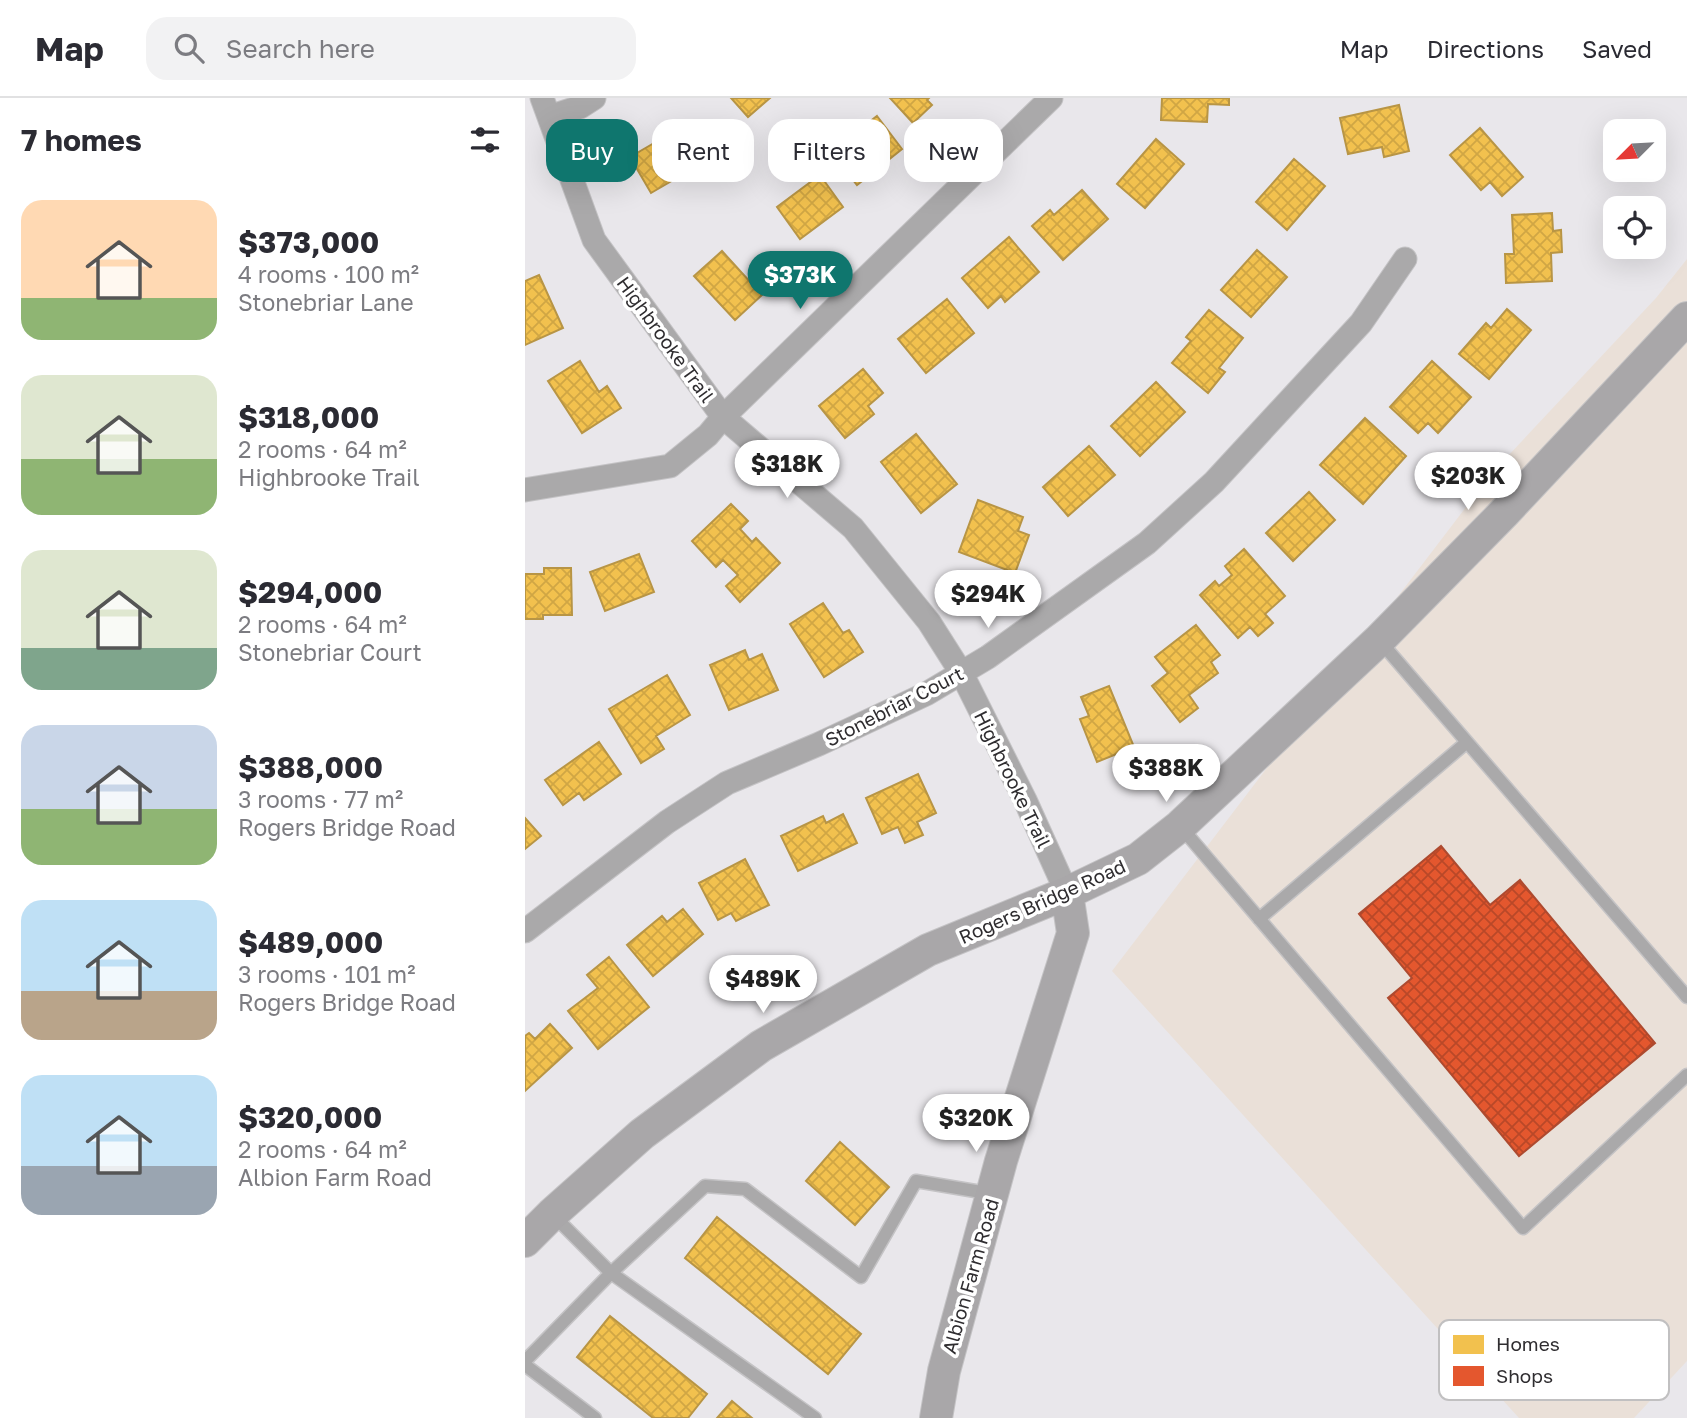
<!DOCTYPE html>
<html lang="en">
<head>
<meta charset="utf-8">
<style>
  :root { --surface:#fff; --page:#f2f2f3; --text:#2b2b33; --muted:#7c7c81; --line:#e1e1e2; --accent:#0f766e }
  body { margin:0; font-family:"Golos Text",sans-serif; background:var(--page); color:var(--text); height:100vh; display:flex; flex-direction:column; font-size:26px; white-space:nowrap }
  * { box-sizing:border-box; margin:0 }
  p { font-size:23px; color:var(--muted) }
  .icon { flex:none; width:38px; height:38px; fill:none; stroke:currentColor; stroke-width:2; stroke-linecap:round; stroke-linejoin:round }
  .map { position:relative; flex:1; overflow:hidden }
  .drawer { display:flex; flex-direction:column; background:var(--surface); width:525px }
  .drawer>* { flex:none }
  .banner { position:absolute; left:21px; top:21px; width:665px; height:63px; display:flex; gap:14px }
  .needle { width:46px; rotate:246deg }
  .buttons { position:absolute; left:1078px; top:21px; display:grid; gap:14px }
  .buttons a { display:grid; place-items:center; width:63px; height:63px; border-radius:14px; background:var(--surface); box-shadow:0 7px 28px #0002; font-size:35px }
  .price { position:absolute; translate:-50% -60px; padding:0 16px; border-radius:24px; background:#fff; color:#222; font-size:23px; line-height:46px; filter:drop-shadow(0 2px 4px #0008) }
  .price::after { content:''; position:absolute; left:50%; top:42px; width:21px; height:16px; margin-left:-10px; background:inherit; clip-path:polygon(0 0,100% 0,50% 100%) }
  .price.on { background:var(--accent); color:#fff }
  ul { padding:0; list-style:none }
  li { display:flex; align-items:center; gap:21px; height:175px; padding:0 21px }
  li span { display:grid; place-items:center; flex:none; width:196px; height:140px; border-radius:21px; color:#555 }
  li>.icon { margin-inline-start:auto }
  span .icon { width:84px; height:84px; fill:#fffc; stroke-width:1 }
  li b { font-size:30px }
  h2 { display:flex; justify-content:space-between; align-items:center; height:84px; padding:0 21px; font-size:30px }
  .tag { padding:0 24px; border-radius:21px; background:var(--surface); box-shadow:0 7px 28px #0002; font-size:24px; line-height:63px }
  .tag.on { background:var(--accent); color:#fff }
  header { display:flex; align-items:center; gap:42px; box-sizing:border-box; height:98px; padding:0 35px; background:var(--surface); border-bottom:2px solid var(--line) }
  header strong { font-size:33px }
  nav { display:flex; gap:38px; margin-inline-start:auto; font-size:24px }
  .search { width:490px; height:63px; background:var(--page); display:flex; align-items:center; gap:18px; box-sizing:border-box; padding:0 24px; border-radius:21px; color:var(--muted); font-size:26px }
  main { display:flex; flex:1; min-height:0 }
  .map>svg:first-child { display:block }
  .commercial { fill:#eae0d8 }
  .homes { fill:url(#homes-cross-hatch); stroke:#b89545; stroke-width:2 }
  .shops { fill:url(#shops-cross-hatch); stroke:#ae4a2f; stroke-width:2 }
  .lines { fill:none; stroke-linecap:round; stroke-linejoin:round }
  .lane-casing { stroke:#c4c3c5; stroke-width:15 }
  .street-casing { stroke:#c4c3c5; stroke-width:25 }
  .secondary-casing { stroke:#c4c3c5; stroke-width:34 }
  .lane { stroke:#aaa9aa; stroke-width:12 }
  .street { stroke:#aaa9aa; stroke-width:23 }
  .secondary { stroke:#a9a7a9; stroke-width:32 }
  .labels { text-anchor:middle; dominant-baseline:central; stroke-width:7; stroke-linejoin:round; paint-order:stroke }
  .street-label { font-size:19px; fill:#2f2d30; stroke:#fff }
  .key { fill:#fff; stroke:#c1c0c1; stroke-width:2 }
  .key-label { font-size:19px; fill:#2f2d30 }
</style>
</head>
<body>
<header>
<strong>Map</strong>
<div class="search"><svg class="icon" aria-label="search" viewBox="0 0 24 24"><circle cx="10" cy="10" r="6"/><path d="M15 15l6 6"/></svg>Search here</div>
<nav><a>Map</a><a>Directions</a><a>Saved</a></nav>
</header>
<main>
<section class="drawer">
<h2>7 homes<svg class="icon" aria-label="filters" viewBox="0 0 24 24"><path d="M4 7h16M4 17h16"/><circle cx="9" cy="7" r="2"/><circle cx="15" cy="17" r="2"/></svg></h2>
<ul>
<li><span style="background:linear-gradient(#ffd9b3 70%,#8fb573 0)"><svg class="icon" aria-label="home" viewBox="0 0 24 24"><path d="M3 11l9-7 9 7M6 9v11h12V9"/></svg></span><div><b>$373,000</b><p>4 rooms · 100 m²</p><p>Stonebriar Lane</p></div></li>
<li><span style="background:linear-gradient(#dfe7d0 60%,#8fb573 0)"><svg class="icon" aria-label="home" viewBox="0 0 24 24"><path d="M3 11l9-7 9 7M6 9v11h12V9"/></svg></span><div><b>$318,000</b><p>2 rooms · 64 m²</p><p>Highbrooke Trail</p></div></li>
<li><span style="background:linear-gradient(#dfe7d0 70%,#7fa58c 0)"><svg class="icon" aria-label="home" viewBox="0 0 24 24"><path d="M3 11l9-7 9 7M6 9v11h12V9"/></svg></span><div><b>$294,000</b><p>2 rooms · 64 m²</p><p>Stonebriar Court</p></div></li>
<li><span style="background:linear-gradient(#c9d6e8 60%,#8fb573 0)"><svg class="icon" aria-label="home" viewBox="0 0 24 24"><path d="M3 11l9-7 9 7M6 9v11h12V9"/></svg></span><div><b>$388,000</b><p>3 rooms · 77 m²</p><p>Rogers Bridge Road</p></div></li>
<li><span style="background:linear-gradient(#bfe0f5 65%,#b9a48a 0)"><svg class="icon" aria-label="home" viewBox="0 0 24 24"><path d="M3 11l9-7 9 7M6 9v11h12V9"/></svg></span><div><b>$489,000</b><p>3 rooms · 101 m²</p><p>Rogers Bridge Road</p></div></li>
<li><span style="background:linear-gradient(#bfe0f5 65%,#9aa5b1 0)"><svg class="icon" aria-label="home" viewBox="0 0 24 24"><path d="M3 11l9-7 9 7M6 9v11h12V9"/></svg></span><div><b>$320,000</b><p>2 rooms · 64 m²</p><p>Albion Farm Road</p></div></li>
</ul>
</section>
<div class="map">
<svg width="1162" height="1320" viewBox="0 0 1162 1320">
  <defs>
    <pattern id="homes-cross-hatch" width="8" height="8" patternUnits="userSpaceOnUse" patternTransform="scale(1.75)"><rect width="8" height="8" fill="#f2c14e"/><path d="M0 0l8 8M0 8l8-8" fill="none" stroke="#d0a644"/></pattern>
    <pattern id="shops-cross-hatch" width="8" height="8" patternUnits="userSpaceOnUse" patternTransform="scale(1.75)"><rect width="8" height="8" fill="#e4572e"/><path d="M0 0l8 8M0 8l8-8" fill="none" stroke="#b94828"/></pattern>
  </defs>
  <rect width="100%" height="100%" fill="#e9e7eb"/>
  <!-- commercial -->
  <path class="commercial" d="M1162,161V1263L1109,1320H994L587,873L967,375L1131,200Z"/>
  <!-- homes -->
  <path class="homes" d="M206,0H245L223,19Z
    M365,0H404L402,2L407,7L388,25Z
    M637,0H704V7L683,6L682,24L636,22Z
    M874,7L884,53L859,59L857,49L823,56L815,20Z
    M352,18L377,51L332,87L306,54Z
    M160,27L181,63L126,95L105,59Z
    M955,30L998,79L977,98L965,84L956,92L925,57Z
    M631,41L659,66L620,110L592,86Z
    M769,61L800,88L762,132L731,104Z
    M295,77L318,109L275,141L252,109Z
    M557,92L583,121L538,162L507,128L525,112L529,117Z
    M1027,115L1028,133L1036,132L1037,154L1026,155L1027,183L981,185L980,156H989L987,117Z
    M484,139L514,174L480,204L476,198L463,210L437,180Z
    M732,152L762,179L726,219L696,192Z
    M197,153L237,197L210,222L169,178Z
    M14,177L38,230L0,247V183Z
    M422,201L449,235L401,275L373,241Z
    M982,211L1006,232L964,281L934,256L961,225L966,230Z
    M684,212L718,240L694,270L700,274L683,295L647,265L666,243L661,239Z
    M55,263L74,294L82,288L96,310L57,335L23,283Z
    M907,263L946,299L913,335L903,325L893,335L865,309Z
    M338,271L358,295L343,308L349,316L320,340L294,308Z
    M631,284L660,314L615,358L586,328Z
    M840,320L881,358L838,406L795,367Z
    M391,336L432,386L396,415L356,364Z
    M564,348L590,377L543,418L518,389Z
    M784,394L810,422L768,463L741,435Z
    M453,402L498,419L493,433L504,437L490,475L434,454Z
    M206,406L223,423L215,431L227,444L231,440L255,465L215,504L201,488L213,477L198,462L191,469L167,443Z
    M719,451L760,498L740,516L748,525L733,538L725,529L713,540L675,497L690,483L694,488L707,477L700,468Z
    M114,456L129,494L80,513L65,474Z
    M19,470H46L47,517H18V521H0V476H19Z
    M298,505L318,535L324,532L338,554L299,579L265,526Z
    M671,527L695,557L686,564L693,575L664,597L673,610L655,624L627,588L643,575L630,559Z
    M220,552L224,562L237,556L253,592L204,612L185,567Z
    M142,577L165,617L131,638L139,651L116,665L84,611Z
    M584,588L609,649L572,664L555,621L564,618L556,599Z
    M74,644L96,676L59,702L54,695L38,707L20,682Z
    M393,676L411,715L392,724L398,737L380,745L373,729L357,736L341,700Z
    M318,716L332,745L273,773L256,738L298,718L301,725Z
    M0,720L16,738L0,751Z
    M220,761L244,807L211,823L206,815L193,822L174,785Z
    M158,811L178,836L128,878L102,847L137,818L142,824Z
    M84,859L124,909L73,951L43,913L73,890L62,877Z
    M25,926L47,950L0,993V938L4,935L10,941Z
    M315,1044L364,1089L330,1127L281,1083Z
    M192,1119L336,1236L303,1276L160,1160Z
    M85,1218L182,1296L163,1320H128L52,1259Z
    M207,1303L227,1320H192Z"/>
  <!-- shops -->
  <path class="shops" d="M916,748L965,807L995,782L1130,945L994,1058L863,900L887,880L834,816Z"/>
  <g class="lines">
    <!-- lane casing -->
    <g class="lane-casing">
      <path id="lane" d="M854,542L1162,899
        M655,728L998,1130L1162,977
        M734,821L942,644
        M27,1116L86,1175L290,1320
        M0,1263L86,1175L180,1088L220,1091L336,1179L391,1083L468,1096
        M0,1267L70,1320"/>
    </g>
    <!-- street casing -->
    <g class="street-casing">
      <path id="street" d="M17,0L69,142L198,319L328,430L404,524L437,576L500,702L542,795
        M24,19L55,9L69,0
        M0,392L145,368L183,337L198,319L526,0
        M0,833L142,724L202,685L294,646L401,596L463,559L622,445L689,384L836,225L880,161"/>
    </g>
    <!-- secondary casing -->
    <g class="secondary-casing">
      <path id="secondary" d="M0,1143L27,1116L117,1036L236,948L403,852L542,795L613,761L655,728L854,542L979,415L1162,220
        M411,1320L419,1273L476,1063L548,835L542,795"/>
    </g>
    <!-- lane -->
    <use href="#lane" class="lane"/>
    <!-- street -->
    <use href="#street" class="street"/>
    <!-- secondary -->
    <use href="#secondary" class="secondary"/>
  </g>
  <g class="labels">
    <!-- street labels -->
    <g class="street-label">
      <text transform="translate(141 241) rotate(54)">Highbrooke Trail</text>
      <text transform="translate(369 608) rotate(-27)">Stonebriar Court</text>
      <text transform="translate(488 681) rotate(64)">Highbrooke Trail</text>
      <text transform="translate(517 803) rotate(-24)">Rogers Bridge Road</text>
      <text transform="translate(445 1178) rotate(-74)">Albion Farm Road</text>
    </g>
  </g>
  <!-- legend -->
  <rect x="914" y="1222" width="230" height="80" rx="10" class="key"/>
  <rect x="928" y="1237" width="31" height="19" fill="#f2c14e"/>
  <rect x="928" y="1268" width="31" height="20" fill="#e4572e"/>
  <g class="key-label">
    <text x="971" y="1253">Homes</text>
    <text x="971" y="1285">Shops</text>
  </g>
</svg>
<div class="buttons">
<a><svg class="needle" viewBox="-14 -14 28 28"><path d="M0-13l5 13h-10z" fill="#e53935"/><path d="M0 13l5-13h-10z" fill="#7c7c81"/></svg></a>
<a><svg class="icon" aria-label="locate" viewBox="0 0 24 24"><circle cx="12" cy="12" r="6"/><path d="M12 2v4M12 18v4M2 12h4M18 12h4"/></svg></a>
</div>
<b class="price on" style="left:275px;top:213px">$373K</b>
<b class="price" style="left:262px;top:402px">$318K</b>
<b class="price" style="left:943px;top:414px">$203K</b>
<b class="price" style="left:463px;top:532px">$294K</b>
<b class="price" style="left:641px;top:706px">$388K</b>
<b class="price" style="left:238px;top:917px">$489K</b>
<b class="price" style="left:451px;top:1056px">$320K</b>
<div class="banner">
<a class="tag on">Buy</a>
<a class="tag">Rent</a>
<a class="tag">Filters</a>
<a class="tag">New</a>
</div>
</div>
</main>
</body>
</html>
